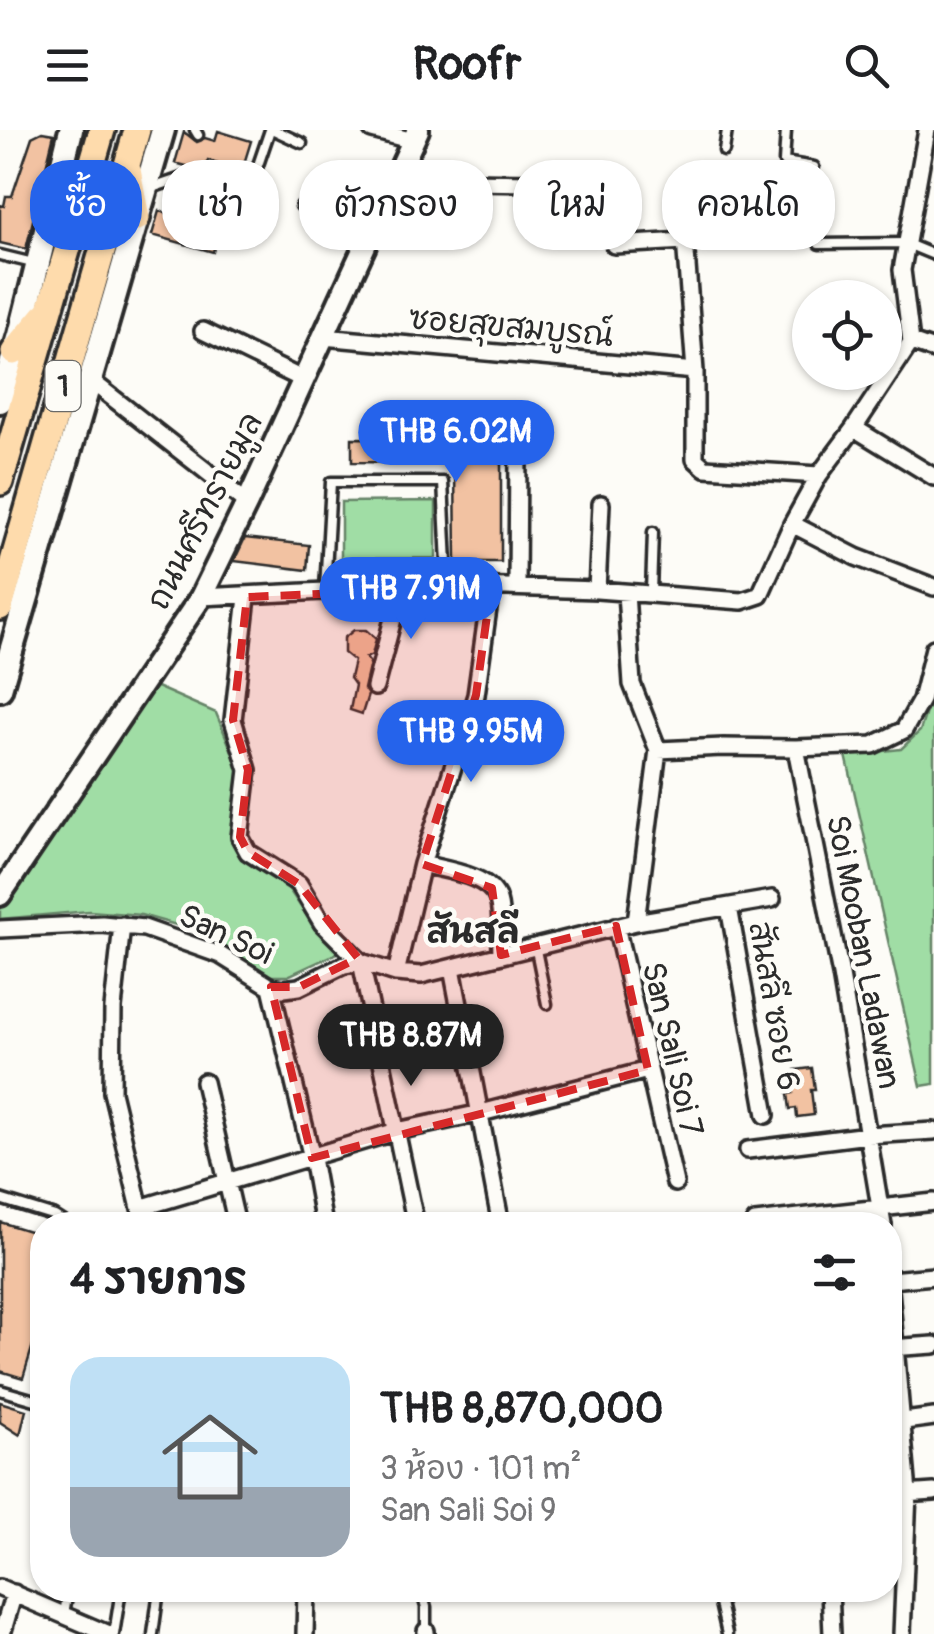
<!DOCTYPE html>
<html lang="th">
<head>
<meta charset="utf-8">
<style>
  :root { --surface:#fff; --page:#f2f2f2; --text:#202124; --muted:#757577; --line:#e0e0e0; --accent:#2563eb }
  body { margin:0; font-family:Pangolin,"Playpen Sans Thai",sans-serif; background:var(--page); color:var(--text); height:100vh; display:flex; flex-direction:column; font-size:38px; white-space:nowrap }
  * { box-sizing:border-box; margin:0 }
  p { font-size:32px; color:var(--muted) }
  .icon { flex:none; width:55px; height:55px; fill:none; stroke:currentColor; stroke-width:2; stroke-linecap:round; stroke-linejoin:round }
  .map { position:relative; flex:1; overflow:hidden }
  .details { position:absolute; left:30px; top:1082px; width:872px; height:390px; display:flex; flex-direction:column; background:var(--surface); border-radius:40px; box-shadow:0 2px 8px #0004 }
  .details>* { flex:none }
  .hud { position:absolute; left:30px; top:30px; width:875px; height:90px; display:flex; gap:20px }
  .buttons { position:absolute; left:792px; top:150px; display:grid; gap:20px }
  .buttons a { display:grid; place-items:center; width:110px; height:110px; border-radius:50%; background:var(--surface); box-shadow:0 2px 8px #0004; font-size:50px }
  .price { position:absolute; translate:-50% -85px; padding:0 22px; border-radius:35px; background:var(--accent); color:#fff; font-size:32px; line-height:65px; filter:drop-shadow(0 2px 5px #0008) }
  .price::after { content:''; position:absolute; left:50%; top:60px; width:30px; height:22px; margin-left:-15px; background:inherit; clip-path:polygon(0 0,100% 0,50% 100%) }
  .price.current { background:#222; color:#fff }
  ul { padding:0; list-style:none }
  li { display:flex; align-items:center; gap:30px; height:250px; padding:0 40px }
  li+li { border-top:2px solid var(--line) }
  li span { display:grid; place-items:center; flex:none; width:280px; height:200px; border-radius:30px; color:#555 }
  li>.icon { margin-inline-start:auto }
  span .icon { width:120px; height:120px; fill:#fffc; stroke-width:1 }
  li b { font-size:42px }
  h2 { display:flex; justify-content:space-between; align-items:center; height:120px; padding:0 40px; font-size:42px }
  .chip { padding:0 35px; border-radius:40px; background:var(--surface); box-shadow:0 2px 8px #0004; font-size:35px; line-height:90px }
  .chip.current { background:var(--accent); color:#fff }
  header { display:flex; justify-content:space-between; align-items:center; height:130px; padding:0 40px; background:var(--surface); font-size:45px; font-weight:700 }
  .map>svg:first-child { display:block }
  .green { fill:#a0dda5; stroke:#668468; stroke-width:2.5 }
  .building { fill:#f2c2a2; stroke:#2b2b2b; stroke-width:2.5 }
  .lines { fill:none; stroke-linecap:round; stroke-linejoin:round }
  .service-casing { stroke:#2b2b2b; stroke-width:15 }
  .minor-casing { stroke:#2b2b2b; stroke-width:22 }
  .tertiary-casing { stroke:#2b2b2b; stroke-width:28 }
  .secondary-casing { stroke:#2b2b2b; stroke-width:30 }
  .primary-casing { stroke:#2b2b2b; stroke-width:32 }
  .service { stroke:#fdfcf7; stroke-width:8 }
  .minor { stroke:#fdfcf7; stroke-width:15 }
  .tertiary { stroke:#fdfcf7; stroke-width:20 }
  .secondary { stroke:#fdfcf7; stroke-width:22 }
  .primary { stroke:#fedbac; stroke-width:25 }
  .marked { fill:#d62828; fill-opacity:0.2; stroke:#d62828; stroke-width:8; stroke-dasharray:20 12; stroke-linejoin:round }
  .labels { text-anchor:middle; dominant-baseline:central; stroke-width:9; stroke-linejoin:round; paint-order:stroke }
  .shield { fill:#fdfcf7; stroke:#6a6a68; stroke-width:2.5 }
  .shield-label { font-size:30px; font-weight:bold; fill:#2b2b2b }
  .street-label { font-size:32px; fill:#2b2b2b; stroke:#fdfcf7 }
  .neighbourhood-label { font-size:35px; font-weight:bold; fill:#2b2b2b; stroke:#fdfcf7 }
</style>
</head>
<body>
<header><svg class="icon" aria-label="menu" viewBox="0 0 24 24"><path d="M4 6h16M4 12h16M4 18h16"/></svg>Roofr<svg class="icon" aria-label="search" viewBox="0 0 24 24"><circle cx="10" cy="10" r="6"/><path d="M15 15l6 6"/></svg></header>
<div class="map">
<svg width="934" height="1504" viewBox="0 0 934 1504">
  <rect width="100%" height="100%" fill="#fdfcf7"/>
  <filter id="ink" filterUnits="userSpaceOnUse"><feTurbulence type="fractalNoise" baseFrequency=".01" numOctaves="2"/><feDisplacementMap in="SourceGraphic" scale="20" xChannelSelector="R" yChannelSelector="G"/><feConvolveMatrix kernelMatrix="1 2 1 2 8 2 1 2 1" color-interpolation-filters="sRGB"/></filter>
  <g filter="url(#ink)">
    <!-- green -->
    <path class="green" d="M436,371V428L341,429V372Z
      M152,555L216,583L239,638L231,710L239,725L286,755L313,795L342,821L288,846H270L194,800L141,785L89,781L0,789V775Z
      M934,557V954L921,956L846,625L901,619L920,601Z"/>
    <!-- building -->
    <path class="building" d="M218,1L251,11L242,40L208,30L205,41L175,33L184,2L197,12L205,8L215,11Z
      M42,2L54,4L26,119L0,113V75L4,76L6,66H12L32,7Z
      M159,81L219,98L213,122L152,105Z
      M352,308L504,309L503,333H501V432H456L455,333L352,332Z
      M245,408L309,415L307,440L234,431Z
      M354,500H366L376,509L372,525L366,528L370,533L364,559L368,565L362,584L350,580L355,555L350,548L354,531L344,523V508Z
      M812,938L815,960H811L814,985L797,987L796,978L790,979L788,964L793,963L792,953H797L795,940Z
      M0,1092L42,1105V1185L23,1248L0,1241Z
      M0,1272L26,1280L20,1305L0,1292Z"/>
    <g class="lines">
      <!-- service casing -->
      <g class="service-casing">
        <path id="service" d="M195,0L198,5
          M274,0L302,13
          M786,0L784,32L814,37
          M724,21L727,0
          M149,59L187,46L237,62L256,41L270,0
          M301,76L366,103
          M819,114L905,113L934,125
          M0,125L33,133
          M325,460L331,352H443L448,455
          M651,462L653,402
          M535,815L547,874
          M0,1069L55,1086L69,1095
          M0,1260L42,1272
          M421,1460L426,1477V1499
          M717,1460L727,1504
          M64,1484L68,1460
          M114,1504L121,1460
          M153,1504L159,1460"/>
      </g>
      <!-- minor casing -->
      <g class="minor-casing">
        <path id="minor" d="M372,0L413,11
          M395,51L613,54
          M684,96L695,241
          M614,115L685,111
          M203,201L304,250
          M323,207L695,241V329L705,338L819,345
          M911,212L902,140L927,0
          M911,212L934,220
          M90,250L247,373
          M854,298L934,347
          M792,394L856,427L934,457
          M517,457L518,324
          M597,460L601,374
          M626,463L632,554L658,620L636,792
          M201,467L448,455L597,460L742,471L760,465L792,394L819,345L854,298L911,212
          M247,467L233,590L248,640L240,707L248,722L299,754L322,793L361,832L416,1095
          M375,557L394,485L395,458
          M465,601L515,616L524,609L531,589
          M796,618L841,845L883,1095
          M658,620L723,617L796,618L873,615L904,600L921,570L934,518
          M422,734C445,740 491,745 498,770C503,786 500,808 501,825
          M729,777L766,985
          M122,795L113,878L112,962L144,1095
          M616,796L675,1053
          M0,799L102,794L144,798L220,825L271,857L284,859L299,857L344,835L361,832L396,843L421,845L636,792L772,769
          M452,838L501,1095
          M396,843L422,734L476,565L491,457
          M271,857L312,1028L324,1095
          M204,952L237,1095
          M748,1020L868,1005L934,1001
          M140,1078L397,1001L481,983L648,940
          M755,1092L934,1072
          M890,1150L934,1146
          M890,1160L908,1363L902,1504
          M890,1218L934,1215
          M890,1293L934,1287
          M890,1365L934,1362
          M0,1458L108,1504
          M830,1460L832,1504
          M2,1504L14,1463
          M305,1504L306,1460
          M426,1504V1501"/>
      </g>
      <!-- tertiary casing -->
      <g class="tertiary-casing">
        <path id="tertiary" d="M0,765L201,467L247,373L418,0"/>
      </g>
      <!-- secondary casing -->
      <g class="secondary-casing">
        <path id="secondary" d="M0,271L20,205L71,0
          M0,559L163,0"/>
      </g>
      <!-- primary casing -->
      <g class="primary-casing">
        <path id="primary" d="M128,40L137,88
          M14,222L44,186
          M0,352L102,0
          M0,477L137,0"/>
      </g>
      <!-- service -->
      <use href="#service" class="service"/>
      <!-- minor -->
      <use href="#minor" class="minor"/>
      <!-- tertiary -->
      <use href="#tertiary" class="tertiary"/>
      <!-- secondary -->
      <use href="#secondary" class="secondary"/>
      <!-- primary -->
      <use href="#primary" class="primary"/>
    </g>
  </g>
  <!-- marked area -->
  <path class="marked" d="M491,457L476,565L422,734L492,758L501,825L616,796L648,940L312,1028L271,857H299L358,828L299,754L248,722L240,707L248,640L233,590L247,467Z"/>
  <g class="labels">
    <!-- shield labels -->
    <rect class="shield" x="45.5" y="231" width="35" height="50" rx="8"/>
    <g class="shield-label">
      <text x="63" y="256">1</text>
    </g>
    <!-- street labels -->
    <g class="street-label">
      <text transform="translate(511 197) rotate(5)">ซอยสุขสมบูรณ์</text>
      <text transform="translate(205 381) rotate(-63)">ถนนศรีทรายมูล</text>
      <text transform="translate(226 805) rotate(25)">San Soi</text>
      <text transform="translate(863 822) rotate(79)">Soi Mooban Ladawan</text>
      <text transform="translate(774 876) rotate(80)">สันสลี ซอย 6</text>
      <text transform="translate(672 919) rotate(77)">San Sali Soi 7</text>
    </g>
    <!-- neighbourhood labels -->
    <g class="neighbourhood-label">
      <text x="473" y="802">สันสลี</text>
    </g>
  </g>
</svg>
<div class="buttons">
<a><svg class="icon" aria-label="locate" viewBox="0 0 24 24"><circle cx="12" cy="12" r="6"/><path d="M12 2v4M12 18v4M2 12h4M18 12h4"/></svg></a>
</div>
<b class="price" style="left:456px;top:355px">THB 6.02M</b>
<b class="price" style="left:411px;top:512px">THB 7.91M</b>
<b class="price" style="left:471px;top:655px">THB 9.95M</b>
<b class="price current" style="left:411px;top:959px">THB 8.87M</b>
<div class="hud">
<a class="chip current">ซื้อ</a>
<a class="chip">เช่า</a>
<a class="chip">ตัวกรอง</a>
<a class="chip">ใหม่</a>
<a class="chip">คอนโด</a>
</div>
<section class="details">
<h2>4 รายการ<svg class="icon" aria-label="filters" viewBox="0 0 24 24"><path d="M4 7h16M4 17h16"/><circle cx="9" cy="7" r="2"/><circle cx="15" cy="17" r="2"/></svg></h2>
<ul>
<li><span style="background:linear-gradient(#bfe0f5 65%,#9aa5b1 0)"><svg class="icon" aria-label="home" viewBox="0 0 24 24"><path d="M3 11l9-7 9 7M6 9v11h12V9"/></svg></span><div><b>THB 8,870,000</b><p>3 ห้อง · 101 m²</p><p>San Sali Soi 9</p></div></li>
</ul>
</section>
</div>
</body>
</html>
